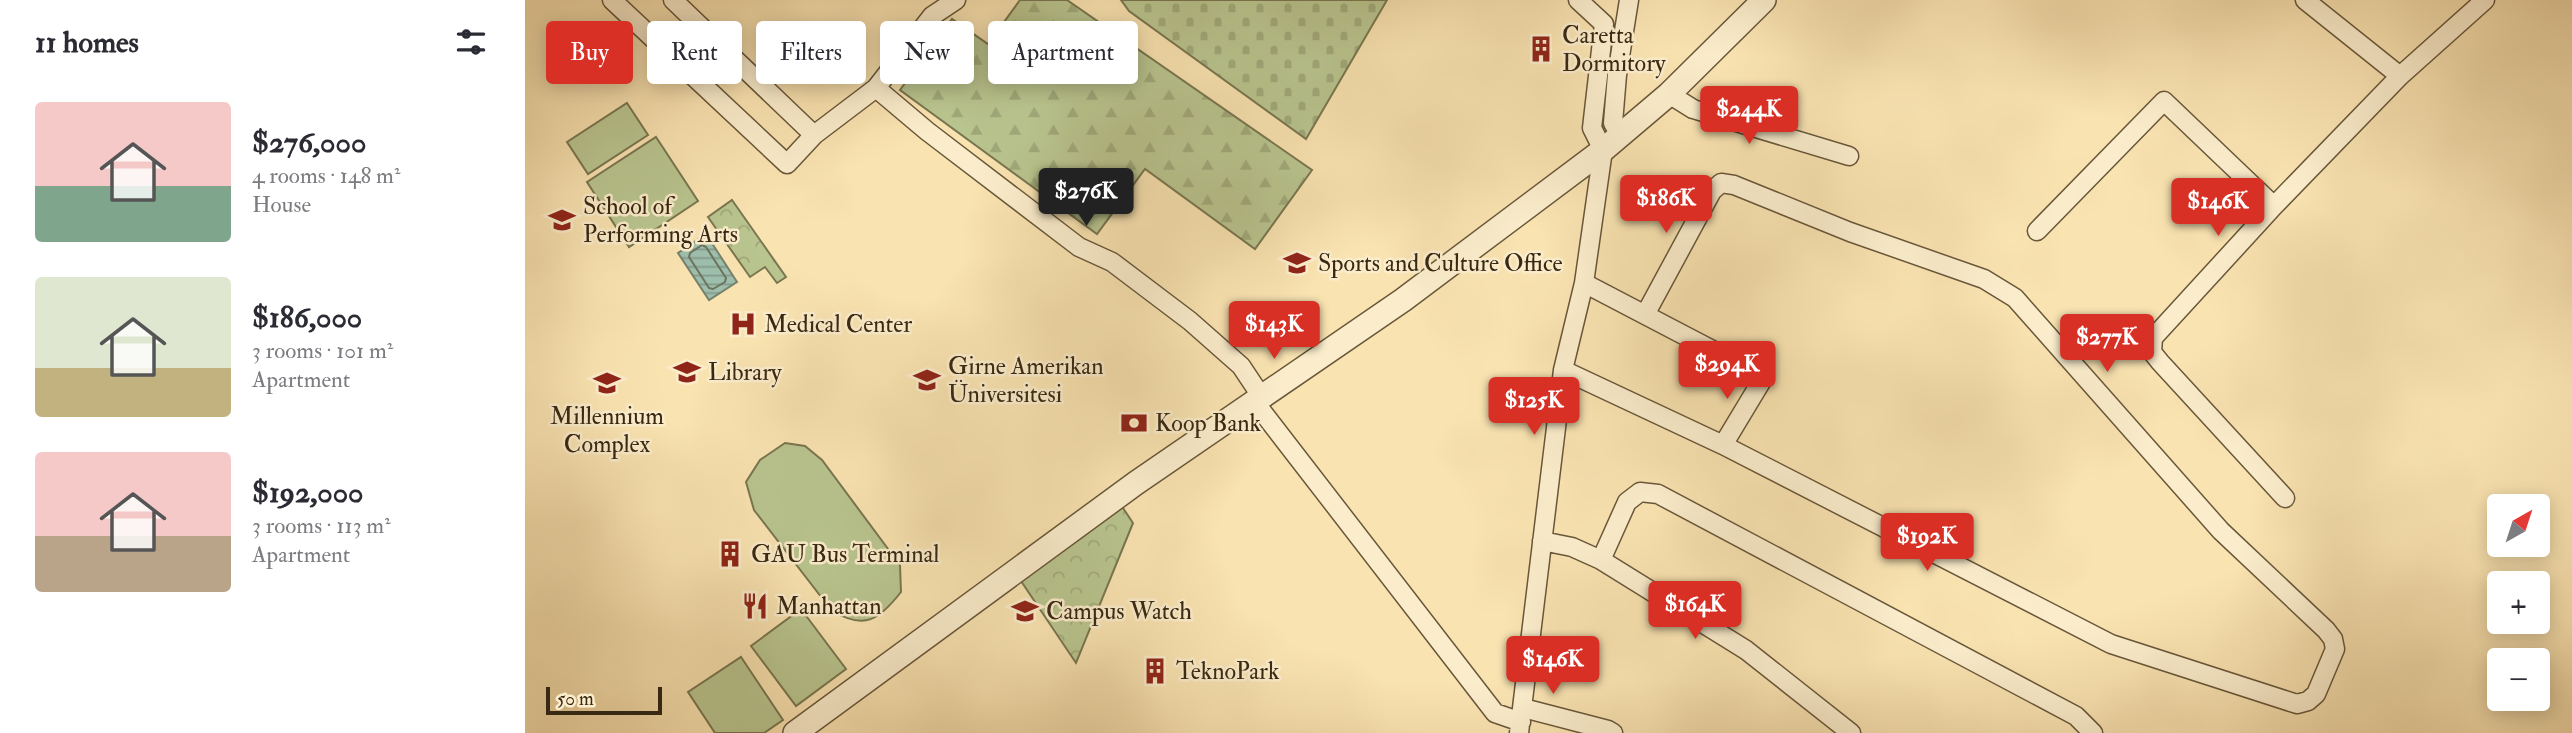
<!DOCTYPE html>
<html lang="en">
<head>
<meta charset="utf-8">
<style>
  :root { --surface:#fff; --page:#f2f2f3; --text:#2b2b33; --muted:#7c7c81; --accent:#d93025 }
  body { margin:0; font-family:"IM FELL Double Pica",serif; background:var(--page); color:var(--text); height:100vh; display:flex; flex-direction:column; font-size:26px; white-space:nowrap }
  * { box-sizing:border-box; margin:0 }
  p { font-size:23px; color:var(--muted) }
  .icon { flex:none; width:38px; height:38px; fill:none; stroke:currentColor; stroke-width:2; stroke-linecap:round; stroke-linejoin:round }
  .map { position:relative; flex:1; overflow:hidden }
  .sheet { display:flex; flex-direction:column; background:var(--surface); width:525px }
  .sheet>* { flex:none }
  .top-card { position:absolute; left:21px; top:21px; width:665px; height:63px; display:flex; gap:14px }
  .needle { width:46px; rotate:39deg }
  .tools { position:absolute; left:1962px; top:494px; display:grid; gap:14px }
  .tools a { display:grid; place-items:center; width:63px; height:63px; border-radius:7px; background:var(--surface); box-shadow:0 4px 18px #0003; font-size:35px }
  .scale { position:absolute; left:21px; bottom:18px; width:116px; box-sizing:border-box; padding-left:7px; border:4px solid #392812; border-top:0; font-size:19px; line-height:24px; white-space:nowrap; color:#392812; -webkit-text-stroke:5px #fbedcc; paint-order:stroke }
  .price { position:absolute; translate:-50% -60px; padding:0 16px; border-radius:7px; background:var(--accent); color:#fff; font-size:23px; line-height:46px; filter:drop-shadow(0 2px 4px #0008) }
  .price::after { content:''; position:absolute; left:50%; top:42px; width:21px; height:16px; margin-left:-10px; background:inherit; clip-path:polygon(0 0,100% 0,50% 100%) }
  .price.selected { background:#222; color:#fff }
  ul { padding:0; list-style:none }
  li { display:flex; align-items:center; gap:21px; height:175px; padding:0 35px }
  li span { display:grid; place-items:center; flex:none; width:196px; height:140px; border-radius:7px; color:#555 }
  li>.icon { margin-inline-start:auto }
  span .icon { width:84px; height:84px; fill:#fffc; stroke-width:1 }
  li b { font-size:30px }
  h2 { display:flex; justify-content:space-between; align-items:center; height:84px; padding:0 35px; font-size:30px }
  .tag { padding:0 24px; border-radius:7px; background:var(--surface); box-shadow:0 4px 18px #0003; font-size:24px; line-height:63px }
  .tag.selected { background:var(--accent); color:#fff }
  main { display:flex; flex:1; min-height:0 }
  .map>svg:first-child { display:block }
  .grass { fill:#b9c58f; stroke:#797650; stroke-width:2 }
  .forest { fill:url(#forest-firs); stroke:#797650; stroke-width:2 }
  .cemetery { fill:url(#cemetery-stones); stroke:#797650; stroke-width:2 }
  .park { fill:url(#park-crowns); stroke:#797650; stroke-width:2 }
  .water { fill:url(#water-rules); stroke:#76826e; stroke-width:2 }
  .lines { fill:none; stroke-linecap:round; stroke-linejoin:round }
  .shore { stroke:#6c735f; stroke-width:2 }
  .minor-casing { stroke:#69573a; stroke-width:21 }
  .tertiary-casing { stroke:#69573a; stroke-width:26 }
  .minor { stroke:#fbedcc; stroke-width:18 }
  .tertiary { stroke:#fbedcc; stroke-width:23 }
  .labels { text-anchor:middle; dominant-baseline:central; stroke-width:5; stroke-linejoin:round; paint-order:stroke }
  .poi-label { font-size:24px; fill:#392812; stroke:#fbedcc; text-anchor:start }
</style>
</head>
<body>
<main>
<section class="sheet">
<h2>11 homes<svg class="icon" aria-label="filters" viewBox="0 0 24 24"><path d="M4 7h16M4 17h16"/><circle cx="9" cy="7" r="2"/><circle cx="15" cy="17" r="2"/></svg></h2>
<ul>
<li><span style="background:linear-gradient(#f6c9c9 60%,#7fa58c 0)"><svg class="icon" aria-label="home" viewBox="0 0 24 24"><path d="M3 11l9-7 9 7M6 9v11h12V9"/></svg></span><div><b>$276,000</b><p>4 rooms · 148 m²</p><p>House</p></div></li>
<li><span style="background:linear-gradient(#dfe7d0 65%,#c2b280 0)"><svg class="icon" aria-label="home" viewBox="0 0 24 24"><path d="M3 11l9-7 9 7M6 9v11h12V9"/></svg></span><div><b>$186,000</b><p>3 rooms · 101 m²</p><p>Apartment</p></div></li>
<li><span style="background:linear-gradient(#f6c9c9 60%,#b9a48a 0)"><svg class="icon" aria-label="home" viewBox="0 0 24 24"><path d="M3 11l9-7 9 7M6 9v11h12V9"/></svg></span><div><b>$192,000</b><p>3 rooms · 113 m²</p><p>Apartment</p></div></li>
</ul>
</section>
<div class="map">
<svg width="2047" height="733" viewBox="0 0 2047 733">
  <defs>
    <pattern id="forest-firs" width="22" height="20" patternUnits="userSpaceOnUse" patternTransform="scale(1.75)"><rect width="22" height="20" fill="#b9c58f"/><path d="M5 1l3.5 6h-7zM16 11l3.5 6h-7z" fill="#a0a97a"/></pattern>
    <pattern id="cemetery-stones" width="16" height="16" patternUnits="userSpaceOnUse" patternTransform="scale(1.75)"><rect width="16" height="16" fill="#b9c58f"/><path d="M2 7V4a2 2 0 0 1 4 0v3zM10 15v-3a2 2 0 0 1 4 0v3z" fill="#a0a97a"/></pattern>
    <pattern id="park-crowns" width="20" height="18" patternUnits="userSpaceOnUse" patternTransform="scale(1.75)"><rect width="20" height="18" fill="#b9c58f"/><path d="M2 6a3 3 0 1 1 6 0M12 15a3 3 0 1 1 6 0" fill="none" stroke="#a0a97a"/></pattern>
    <pattern id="water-rules" width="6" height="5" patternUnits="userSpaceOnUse" patternTransform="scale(1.75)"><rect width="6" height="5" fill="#9ebeac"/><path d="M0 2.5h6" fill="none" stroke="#829a8b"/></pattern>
  </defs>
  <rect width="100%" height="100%" fill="#f9e3b1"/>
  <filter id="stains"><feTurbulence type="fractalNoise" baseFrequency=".00286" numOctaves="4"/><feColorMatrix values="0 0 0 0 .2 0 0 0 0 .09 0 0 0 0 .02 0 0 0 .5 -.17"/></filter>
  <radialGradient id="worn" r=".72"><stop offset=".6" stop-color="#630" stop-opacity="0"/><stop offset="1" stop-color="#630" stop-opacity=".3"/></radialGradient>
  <!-- grass -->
  <path class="grass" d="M102,103L123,135L63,174L42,142Z
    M131,137L173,201L104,247L62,182Z
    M260,443L280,446L297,460L375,565L376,592C354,620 340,630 307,611L229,510L221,482L235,460Z
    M276,609L321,669L271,706L226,646Z
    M216,657L258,720L239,733H190L163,692Z"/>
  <!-- forest -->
  <path class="forest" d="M495,0H542L787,170L730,249L620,169L572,234L375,90L427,19L463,44Z"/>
  <!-- cemetery -->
  <path class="cemetery" d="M596,0H862L781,139L604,11Z"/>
  <!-- park -->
  <path class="park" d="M207,200L261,277L252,283L240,267L225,277L183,217Z
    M596,505L608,523L551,663L494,578Z"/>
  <!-- water -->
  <path class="water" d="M181,234L212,282L184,300L153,253Z"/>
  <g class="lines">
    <!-- shore -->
    <path class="shore" d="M177,245L181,247L201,278L200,282L188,289L184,288L164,257L165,253Z"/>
    <!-- minor casing -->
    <g class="minor-casing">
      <path id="minor" d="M87,0L262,164L289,135L351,88L407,16L431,0
        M148,0L289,135
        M1780,0L1875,76
        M351,88L402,131L554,247L587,262L665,321L716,366L736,396
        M1144,94L1168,109L1324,156
        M1095,135L1088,123L1092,75L1104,0
        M1512,231L1639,101L1749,206
        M1059,283L1239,377L1198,445
        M1038,370L1198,445L1586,644L1772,704L1783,701L1791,694L1810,649L1808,639L1801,630L1696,531L1490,298L1459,279L1325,232L1209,185L1196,183L1187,191L1121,313
        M729,401L970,713L996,722
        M1760,498L1635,362L1627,352L1628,338L1749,206L1875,76L1960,0
        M1017,541L1047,547L1076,560L1221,650L1326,733
        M1076,560L1102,502L1115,492L1133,494L1551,716L1568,733
        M998,708L1083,730L1088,733
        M994,733L1038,370L1059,283L1078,150L1067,128L1079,24L1053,0"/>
    </g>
    <!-- tertiary casing -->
    <g class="tertiary-casing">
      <path id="tertiary" d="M270,733L611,483L878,300L1078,150L1144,94L1239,0"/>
    </g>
    <!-- minor -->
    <use href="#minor" class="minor"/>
    <!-- tertiary -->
    <use href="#tertiary" class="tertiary"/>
  </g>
  <!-- icons -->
  <defs>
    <g id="building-bare" transform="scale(2.1)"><path d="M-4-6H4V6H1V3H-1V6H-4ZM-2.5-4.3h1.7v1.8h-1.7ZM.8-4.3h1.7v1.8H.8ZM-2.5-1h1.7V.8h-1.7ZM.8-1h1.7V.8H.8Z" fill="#8f2418" stroke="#fbedcc" stroke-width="2.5" paint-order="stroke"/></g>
    <g id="university-bare" transform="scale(2.1)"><path d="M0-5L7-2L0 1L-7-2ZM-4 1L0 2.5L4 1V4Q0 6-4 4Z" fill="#8f2418" stroke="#fbedcc" stroke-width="2.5" paint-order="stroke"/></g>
    <g id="hospital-bare" transform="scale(2.1)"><path d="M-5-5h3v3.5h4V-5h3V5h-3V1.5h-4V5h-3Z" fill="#8f2418" stroke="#fbedcc" stroke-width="2.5" paint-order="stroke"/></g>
    <g id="bank-bare" transform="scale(2.1)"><path d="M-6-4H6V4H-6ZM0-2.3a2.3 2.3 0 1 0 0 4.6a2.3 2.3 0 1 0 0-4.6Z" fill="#8f2418" stroke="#fbedcc" stroke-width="2.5" paint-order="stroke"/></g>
    <g id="restaurant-bare" transform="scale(2.1)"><path d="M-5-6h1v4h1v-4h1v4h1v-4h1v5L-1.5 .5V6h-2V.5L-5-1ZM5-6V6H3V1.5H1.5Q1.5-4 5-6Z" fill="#8f2418" stroke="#fbedcc" stroke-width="2.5" paint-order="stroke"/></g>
  </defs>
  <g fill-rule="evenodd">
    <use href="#building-bare" x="1016" y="49"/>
    <use href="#university-bare" x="37" y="220"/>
    <use href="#university-bare" x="772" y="263"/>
    <use href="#hospital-bare" x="218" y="324"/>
    <use href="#university-bare" x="162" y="372"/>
    <use href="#university-bare" x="402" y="380"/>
    <use href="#university-bare" x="82" y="383"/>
    <use href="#bank-bare" x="609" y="423"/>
    <use href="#building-bare" x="205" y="554"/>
    <use href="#restaurant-bare" x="230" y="606"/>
    <use href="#university-bare" x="500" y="611"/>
    <use href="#building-bare" x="630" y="671"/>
  </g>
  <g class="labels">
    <!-- poi labels -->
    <g class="poi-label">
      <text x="1037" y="35">Caretta<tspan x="1037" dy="28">Dormitory</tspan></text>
      <text x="58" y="206">School of<tspan x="58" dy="28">Performing Arts</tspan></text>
      <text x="793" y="263">Sports and Culture Office</text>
      <text x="239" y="324">Medical Center</text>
      <text x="423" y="366">Girne Amerikan<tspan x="423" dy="28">Üniversitesi</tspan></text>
      <text x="183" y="372">Library</text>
      <text x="82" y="416" text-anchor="middle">Millennium<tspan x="82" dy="28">Complex</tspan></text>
      <text x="630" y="423">Koop Bank</text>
      <text x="226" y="554">GAU Bus Terminal</text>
      <text x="251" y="606">Manhattan</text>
      <text x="521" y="611">Campus Watch</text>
      <text x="651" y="671">TeknoPark</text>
    </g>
  </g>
  <rect width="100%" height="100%" filter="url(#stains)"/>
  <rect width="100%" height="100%" fill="url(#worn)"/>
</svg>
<div class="tools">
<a><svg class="needle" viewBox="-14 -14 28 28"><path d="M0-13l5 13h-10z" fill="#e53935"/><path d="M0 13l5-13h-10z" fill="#7c7c81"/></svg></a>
<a>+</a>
<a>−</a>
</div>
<div class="scale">50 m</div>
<b class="price" style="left:1224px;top:146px">$244K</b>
<b class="price selected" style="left:561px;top:228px">$276K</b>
<b class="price" style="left:1141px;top:235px">$186K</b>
<b class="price" style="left:1693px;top:238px">$146K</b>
<b class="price" style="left:749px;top:361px">$143K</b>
<b class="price" style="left:1582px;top:374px">$277K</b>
<b class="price" style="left:1202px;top:401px">$294K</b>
<b class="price" style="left:1009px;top:437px">$125K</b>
<b class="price" style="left:1402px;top:573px">$192K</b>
<b class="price" style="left:1170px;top:641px">$164K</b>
<b class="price" style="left:1028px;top:696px">$146K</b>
<div class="top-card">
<a class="tag selected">Buy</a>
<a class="tag">Rent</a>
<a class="tag">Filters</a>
<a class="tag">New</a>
<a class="tag">Apartment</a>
</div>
</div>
</main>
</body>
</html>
